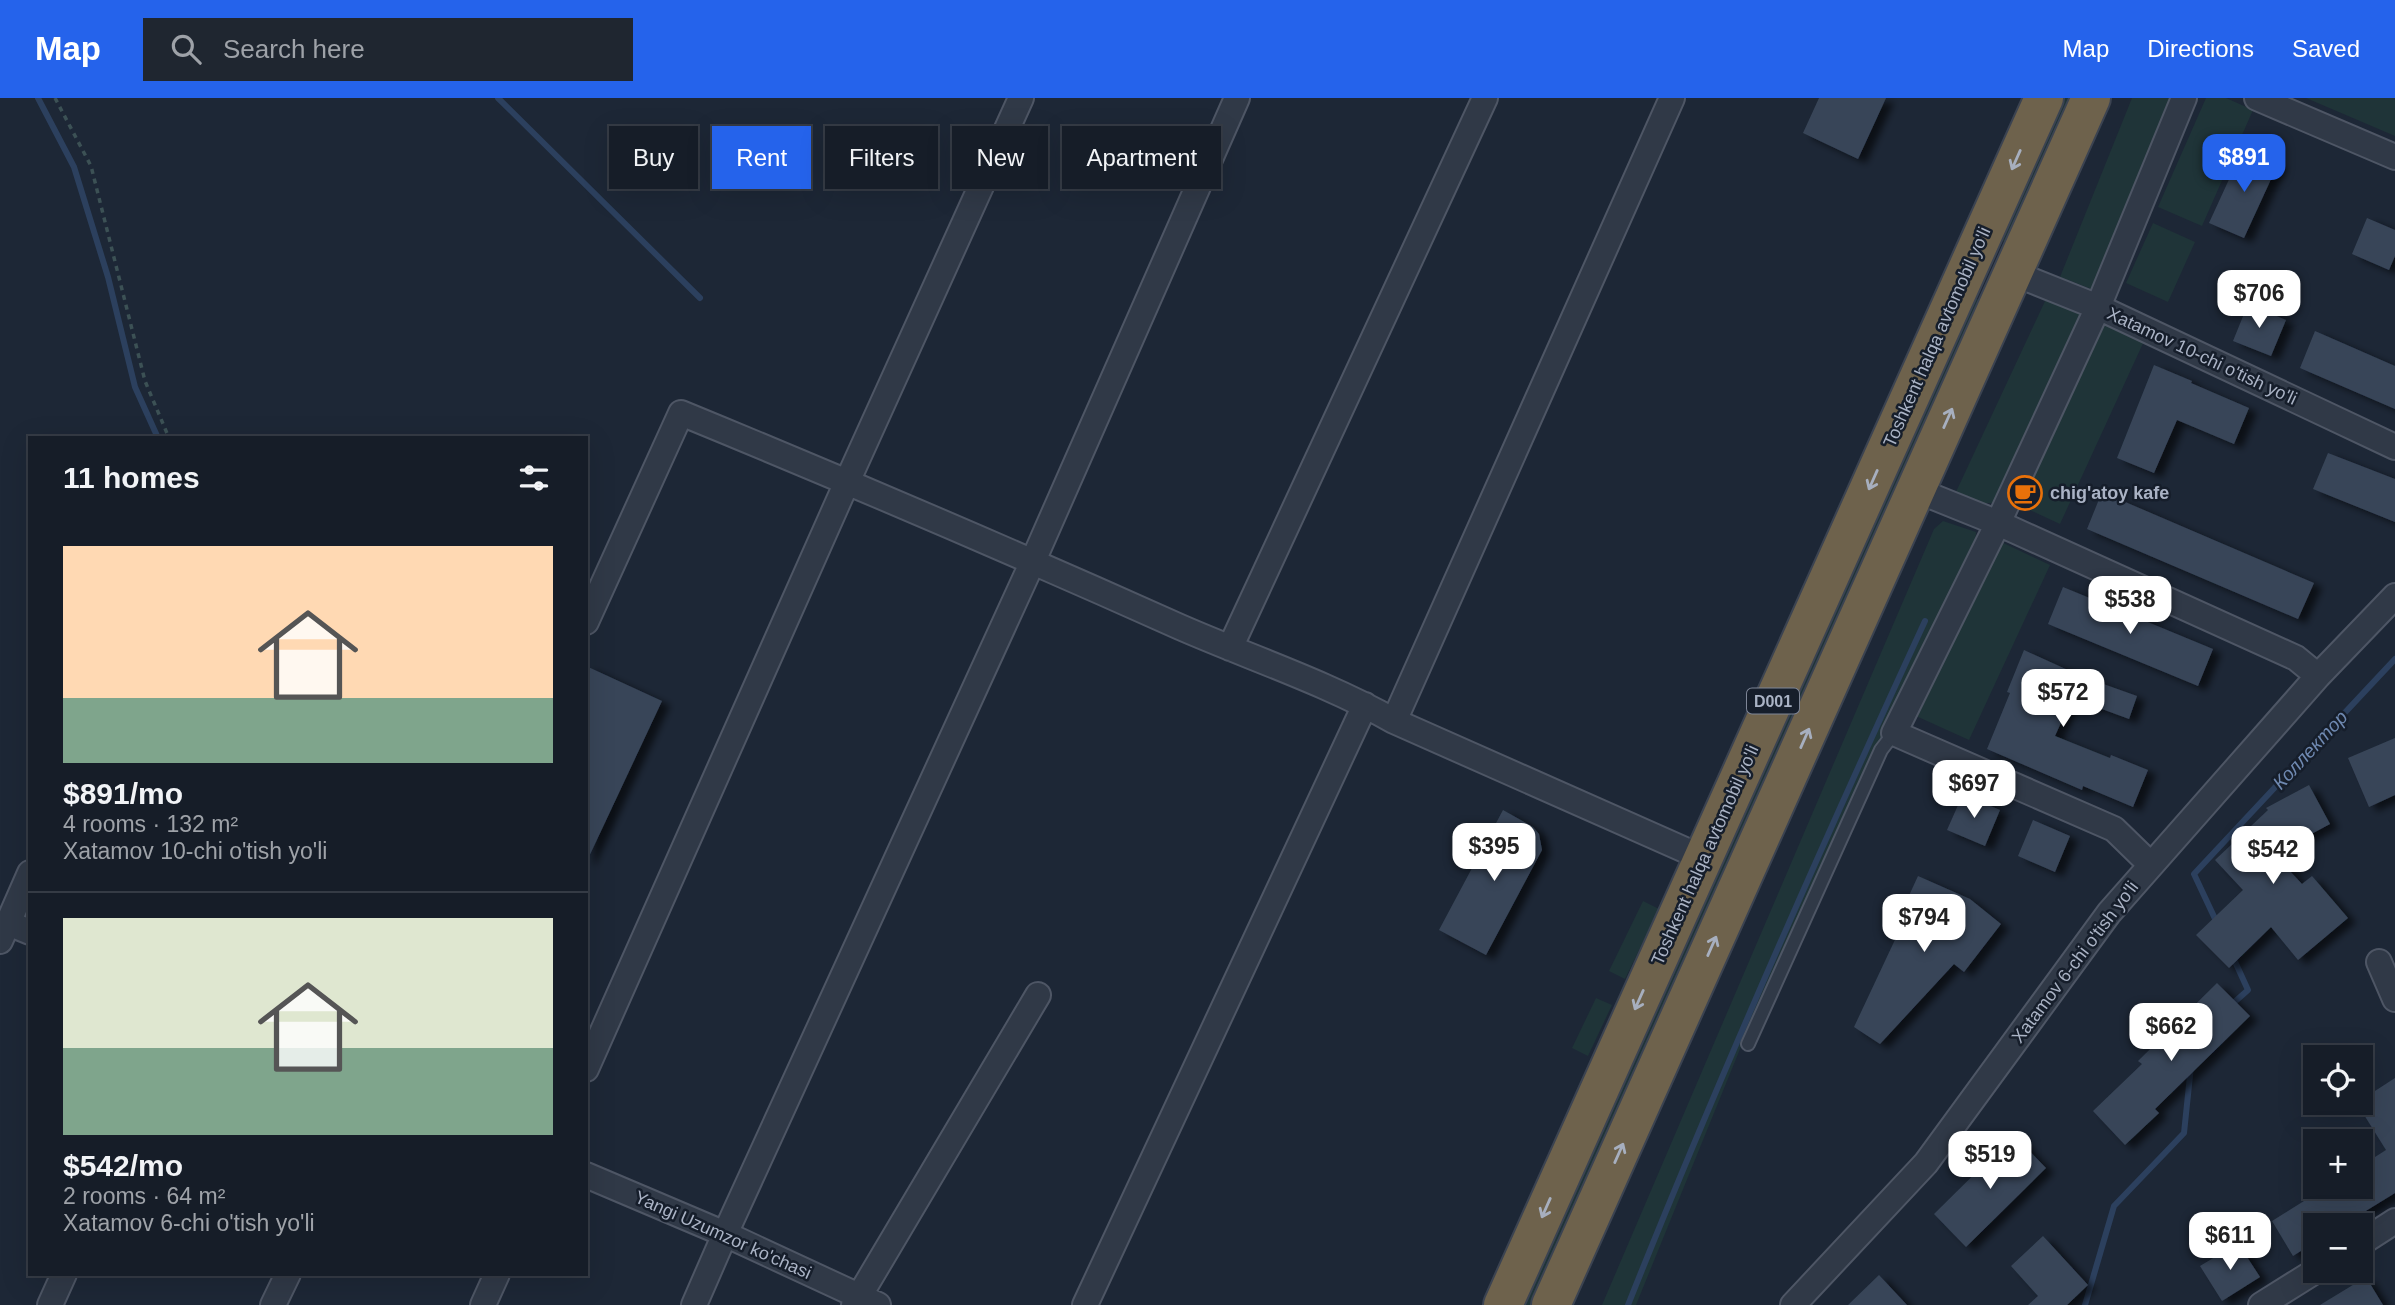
<!DOCTYPE html>
<html lang="en">
<head>
<meta charset="utf-8">
<style>
  :root { --surface:#161d28; --page:#1f2630; --text:#f1f3f6; --muted:#9ea2a8; --line:#353b45; --accent:#2563eb }
  body { margin:0; font-family:Arial,sans-serif; background:var(--page); color:var(--text); height:100vh; display:flex; flex-direction:column; font-size:26px; white-space:nowrap }
  * { box-sizing:border-box; margin:0 }
  p { font-size:23px; color:var(--muted) }
  .icon { flex:none; width:38px; height:38px; fill:none; stroke:currentColor; stroke-width:2; stroke-linecap:round; stroke-linejoin:round }
  .map { position:relative; flex:1; overflow:hidden }
  .side { position:absolute; left:28px; top:338px; width:560px; height:840px; display:flex; flex-direction:column; background:var(--surface); border-radius:0px; box-shadow:0 7px 28px #0002,0 0 0 2px var(--line) }
  .side>* { flex:none }
  .banner { position:absolute; left:609px; top:28px; width:665px; height:63px; display:flex; gap:14px }
  .fabs { position:absolute; left:2303px; top:947px; display:grid; gap:14px }
  .fabs a { display:grid; place-items:center; width:70px; height:70px; border-radius:0px; background:var(--surface); box-shadow:0 7px 28px #0002,0 0 0 2px var(--line); font-size:35px }
  .price { position:absolute; translate:-50% -60px; padding:0 16px; border-radius:14px; background:#fff; color:#222; font-size:23px; line-height:46px; filter:drop-shadow(0 2px 4px #0008) }
  .price::after { content:''; position:absolute; left:50%; top:42px; width:21px; height:16px; margin-left:-10px; background:inherit; clip-path:polygon(0 0,100% 0,50% 100%) }
  .price.selected { background:var(--accent); color:#fff }
  ul { padding:0; list-style:none }
  li { display:grid; align-content:center; gap:14px; height:371px; padding:0 35px }
  li+li { border-top:2px solid var(--line) }
  li span { display:grid; place-items:center; height:217px; border-radius:0px; color:#555 }
  li>.icon { margin-inline-start:auto }
  span .icon { width:126px; height:126px; fill:#fffc; stroke-width:1 }
  li b { font-size:30px }
  h2 { display:flex; justify-content:space-between; align-items:center; height:84px; padding:0 35px; font-size:30px }
  .tag { padding:0 24px; border-radius:0px; background:var(--surface); box-shadow:0 7px 28px #0002,0 0 0 2px var(--line); font-size:24px; line-height:63px }
  .tag.selected { background:var(--accent); color:#fff }
  header { display:flex; align-items:center; gap:42px; box-sizing:border-box; height:98px; padding:0 35px; background:var(--accent); color:#fff }
  header strong { font-size:33px }
  nav { display:flex; gap:38px; margin-inline-start:auto; font-size:24px }
  .search { width:490px; height:63px; background:var(--page); display:flex; align-items:center; gap:18px; box-sizing:border-box; padding:0 24px; border-radius:0px; color:var(--muted); font-size:26px }
  .map>svg:first-child { display:block }
  .green { fill:#1f3438 }
  .lines { fill:none; stroke-linecap:round; stroke-linejoin:round }
  .stream { stroke:#2c405e; stroke-width:6 }
  .building { fill:#384558; filter:url(#shadow) }
  .lane-casing { stroke:#4e5665; stroke-width:16 }
  .street-casing { stroke:#4e5665; stroke-width:28 }
  .highway-casing { stroke:#3b4351; stroke-width:42 }
  .path { stroke:#3c5155; stroke-width:3.5; stroke-dasharray:5 5; stroke-linecap:butt }
  .lane { stroke:#303947; stroke-width:12 }
  .street { stroke:#303947; stroke-width:24 }
  .highway { stroke:#6e624c; stroke-width:38 }
  .oneway { stroke:#a7afbf }
  .labels { text-anchor:middle; dominant-baseline:central; stroke-width:5; stroke-linejoin:round; paint-order:stroke }
  .shield { fill:#161e2b; stroke:#7e8697; stroke-width:2 }
  .shield-label { font-size:16px; font-weight:bold; fill:#aab3c5 }
  .street-label { font-size:18px; fill:#aab3c5; stroke:#161e2b }
  .poi-label { font-size:18px; font-weight:bold; fill:#aab3c5; stroke:#161e2b; text-anchor:start }
  .water-label { font-size:19px; font-style:italic; fill:#6f89b1; stroke:#161e2b }
</style>
</head>
<body>
<header>
<strong>Map</strong>
<div class="search"><svg class="icon" aria-label="search" viewBox="0 0 24 24"><circle cx="10" cy="10" r="6"/><path d="M15 15l6 6"/></svg>Search here</div>
<nav><a>Map</a><a>Directions</a><a>Saved</a></nav>
</header>
<div class="map">
<svg width="2395" height="1207" viewBox="0 0 2395 1207">
  <defs>
    <filter id="shadow"><feDropShadow dx="8" dy="4.5" stdDeviation="3.5" flood-color="#0009"/></filter>
  </defs>
  <rect width="100%" height="100%" fill="#1d2736"/>
  <!-- green -->
  <path class="green" d="M2063,0H2076L2011,146L2000,142Z
    M2132,0H2172L2094,192L2060,179Z
    M2206,0H2226L2253,12L2202,128L2158,109Z
    M2306,0H2395V38Z
    M2153,125L2195,144L2168,204L2126,185Z
    M1974,199L1984,204L1534,1207H1521Z
    M2046,201L2082,217L1994,405H1976L1955,396Z
    M2103,223L2145,241L2060,426L2019,407Z
    M1943,423L1976,434L1975,450L1740,951L1636,1207H1602L1934,431Z
    M1997,442L2050,467L1969,642L1916,618Z
    M1643,803L1659,811L1625,881L1609,873Z
    M1596,900L1612,907L1588,958L1572,950Z"/>
  <g class="lines">
    <!-- stream -->
    <path class="stream" d="M38,0L74,69L108,179L135,289L158,340
      M498,0L700,200
      M2217,825L2194,776L2395,561
      M2230,908L2248,892L2232,857
      M1628,1207C1720,976 1821,749 1925,523
      M2085,1207L2114,1108L2184,1035L2191,968"/>
  </g>
  <!-- building -->
  <path class="building" d="M1819,0H1886L1858,61L1803,35Z
    M2243,51L2278,66L2244,140L2209,125Z
    M2367,120L2395,132V158L2389,172L2352,156Z
    M2248,206L2286,222L2271,258L2233,243Z
    M2315,233L2395,268V311L2300,270Z
    M2154,267L2192,283L2191,285L2249,310L2234,346L2177,322L2154,375L2117,360Z
    M2328,355L2395,381V424L2313,391Z
    M2102,394L2314,485L2298,521L2087,431Z
    M2063,489L2213,551L2198,588L2048,526Z
    M2024,552L2081,578L2137,598L2129,621L2072,600L2055,638L2110,660L2111,657L2148,672L2133,709L2083,688L2082,692L1987,651L2010,595L2007,594Z
    M586,568L662,603L586,765Z
    M2395,640V697L2369,709L2348,660Z
    M2309,687L2330,726L2274,756L2302,786L2312,778L2348,820L2298,862L2271,829L2229,870L2196,837L2243,792L2215,762L2268,712L2266,710Z
    M1963,696L2000,712L1985,748L1947,732Z
    M1503,712L1533,729L1539,736L1542,752L1486,857L1439,832Z
    M2033,722L2070,738L2055,774L2018,758Z
    M1918,778L1970,801L2001,826L1964,874L1954,866L1880,946L1854,929L1901,829L1896,826Z
    M2217,885L2250,918L2155,1011L2159,1015L2125,1047L2093,1013L2142,966L2138,963Z
    M2395,980V1095L2343,1127H2315V1144L2293,1158L2272,1123L2328,1088H2361V1068L2386,1052L2356,1004H2361V1002Z
    M2014,1037L2046,1070L1966,1149L1934,1116Z
    M2043,1138L2088,1187L2067,1207H2028L2038,1198L2011,1168Z
    M2238,1145L2260,1179L2222,1203L2200,1168Z
    M1879,1177L1907,1207H1848Z
    M2366,1179L2383,1207H2320Z"/>
  <g class="lines">
    <!-- lane casing -->
    <g class="lane-casing">
      <path id="lane" d="M1748,946L1881,652L1894,635"/>
    </g>
    <!-- street casing -->
    <g class="street-casing">
      <path id="street" d="M2184,0L2098,209L2395,349
        M2257,0L2395,59
        M2013,175L2098,209L1998,425L1894,635L2114,731L2151,767
        M1916,392L1998,425L2296,560L2318,578
        M586,524L681,315C849,384 1015,455 1180,529C1251,560 1327,585 1394,623L1703,760
        M1230,550L1485,0
        M1394,623L1672,0
        M8,825L30,775
        M0,843L8,825L30,834
        M2379,864L2395,901
        M586,971L847,384L1021,0
        M586,1077L725,1136L878,1207
        M2361,1145L2395,1123
        M50,1207L64,1176
        M273,1207L288,1176
        M483,1207L497,1176
        M694,1207L725,1136L1033,463L1237,0
        M854,1207L1038,897
        M1085,1207L1365,607
        M1793,1207L1926,1065L2109,815L2318,578L2395,498
        M2261,1207L2317,1172"/>
    </g>
    <!-- highway casing -->
    <g class="highway-casing">
      <path id="highway" d="M1503,1207L2044,0
        M1551,1207L2091,0"/>
    </g>
    <!-- path -->
    <path class="path" d="M55,0L91,68L145,283L169,340"/>
    <!-- lane -->
    <use href="#lane" class="lane"/>
    <!-- street -->
    <use href="#street" class="street"/>
    <!-- highway -->
    <use href="#highway" class="highway"/>
  </g>
  <!-- one-way arrows -->
  <defs><path id="oneway-shaft" d="M-6 0H5M1.5-3L5.5 0L1.5 3" fill="none" stroke-width="1.6" stroke-linecap="round" stroke-linejoin="round" transform="scale(1.75)"/></defs>
  <g class="oneway">
    <use href="#oneway-shaft" transform="translate(2016 62) rotate(114)"/>
    <use href="#oneway-shaft" transform="translate(1948 320) rotate(-66)"/>
    <use href="#oneway-shaft" transform="translate(1873 382) rotate(114)"/>
    <use href="#oneway-shaft" transform="translate(1805 640) rotate(-66)"/>
    <use href="#oneway-shaft" transform="translate(1712 848) rotate(-66)"/>
    <use href="#oneway-shaft" transform="translate(1639 902) rotate(114)"/>
    <use href="#oneway-shaft" transform="translate(1619 1055) rotate(-66)"/>
    <use href="#oneway-shaft" transform="translate(1546 1110) rotate(114)"/>
  </g>
  <!-- icons -->
  <defs>
    <g id="cafe-ring" transform="scale(1.75)"><circle r="9.5" fill="#161e2b" stroke="#e8710a" stroke-width="1.5"/><path d="M-5.5-4.5H6V0H3Q3 3.5 0 3.5H-2.5Q-5.5 3.5-5.5 0ZM3-3.2v2h1.7v-2ZM-6 4.5H4V6H-6Z" fill="#e8710a"/></g>
  </defs>
  <g fill-rule="evenodd">
    <use href="#cafe-ring" x="2025" y="395"/>
  </g>
  <g class="labels">
    <!-- shield labels -->
    <rect class="shield" x="1747" y="590.5" width="52" height="25" rx="5"/>
    <g class="shield-label">
      <text x="1773" y="603">D001</text>
    </g>
    <!-- street labels -->
    <g class="street-label">
      <text transform="translate(1937 239) rotate(-66)">Toshkent halqa avtomobil yo'li</text>
      <text transform="translate(2202 258) rotate(25)">Xatamov 10-chi o'tish yo'li</text>
      <text transform="translate(1705 757) rotate(-66)">Toshkent halqa avtomobil yo'li</text>
      <text transform="translate(2075 864) rotate(-53)">Xatamov 6-chi o'tish yo'li</text>
      <text transform="translate(723 1137) rotate(24)">Yangi Uzumzor ko'chasi</text>
    </g>
    <!-- poi labels -->
    <g class="poi-label">
      <text x="2050" y="395">chig'atoy kafe</text>
    </g>
    <!-- water labels -->
    <g class="water-label">
      <text transform="translate(2310 652) rotate(-47)">Коллектор</text>
    </g>
  </g>
</svg>
<div class="fabs">
<a><svg class="icon" aria-label="locate" viewBox="0 0 24 24"><circle cx="12" cy="12" r="6"/><path d="M12 2v4M12 18v4M2 12h4M18 12h4"/></svg></a>
<a>+</a>
<a>−</a>
</div>
<b class="price selected" style="left:2244px;top:96px">$891</b>
<b class="price" style="left:2259px;top:232px">$706</b>
<b class="price" style="left:2130px;top:538px">$538</b>
<b class="price" style="left:2063px;top:631px">$572</b>
<b class="price" style="left:1974px;top:722px">$697</b>
<b class="price" style="left:1494px;top:785px">$395</b>
<b class="price" style="left:2273px;top:788px">$542</b>
<b class="price" style="left:1924px;top:856px">$794</b>
<b class="price" style="left:2171px;top:965px">$662</b>
<b class="price" style="left:1990px;top:1093px">$519</b>
<b class="price" style="left:2230px;top:1174px">$611</b>
<div class="banner">
<a class="tag">Buy</a>
<a class="tag selected">Rent</a>
<a class="tag">Filters</a>
<a class="tag">New</a>
<a class="tag">Apartment</a>
</div>
<section class="side">
<h2>11 homes<svg class="icon" aria-label="filters" viewBox="0 0 24 24"><path d="M4 7h16M4 17h16"/><circle cx="9" cy="7" r="2"/><circle cx="15" cy="17" r="2"/></svg></h2>
<ul>
<li><span style="background:linear-gradient(#ffd9b3 70%,#7fa58c 0)"><svg class="icon" aria-label="home" viewBox="0 0 24 24"><path d="M3 11l9-7 9 7M6 9v11h12V9"/></svg></span><div><b>$891/mo</b><p>4 rooms · 132 m²</p><p>Xatamov 10-chi o'tish yo'li</p></div></li>
<li><span style="background:linear-gradient(#dfe7d0 60%,#7fa58c 0)"><svg class="icon" aria-label="home" viewBox="0 0 24 24"><path d="M3 11l9-7 9 7M6 9v11h12V9"/></svg></span><div><b>$542/mo</b><p>2 rooms · 64 m²</p><p>Xatamov 6-chi o'tish yo'li</p></div></li>
</ul>
</section>
</div>
</body>
</html>
